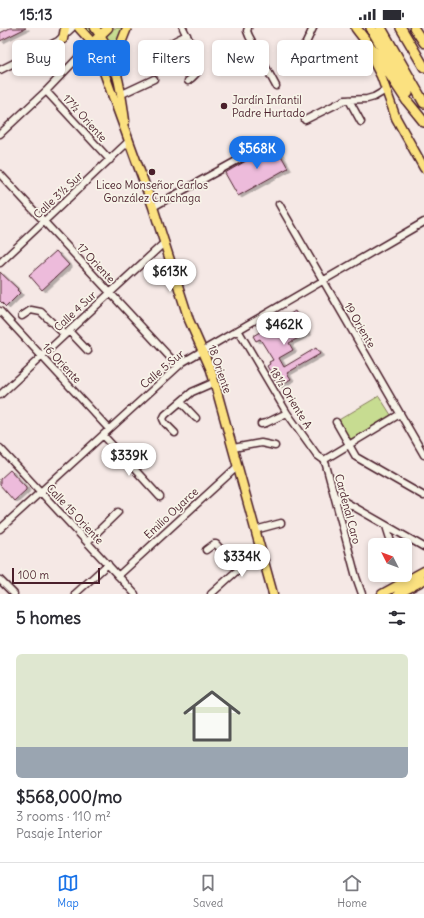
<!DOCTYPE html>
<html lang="en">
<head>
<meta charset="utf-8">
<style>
  :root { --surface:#fff; --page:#f7f7f7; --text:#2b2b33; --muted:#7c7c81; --line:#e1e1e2; --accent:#1a73e8 }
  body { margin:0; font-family:Delius,sans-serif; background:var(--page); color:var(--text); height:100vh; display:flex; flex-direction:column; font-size:15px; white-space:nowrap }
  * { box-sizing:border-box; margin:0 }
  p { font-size:13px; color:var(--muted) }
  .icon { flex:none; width:22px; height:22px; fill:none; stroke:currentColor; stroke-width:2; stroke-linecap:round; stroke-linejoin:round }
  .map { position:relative; height:566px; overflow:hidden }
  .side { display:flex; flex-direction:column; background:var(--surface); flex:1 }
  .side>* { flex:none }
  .hud { position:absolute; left:12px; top:12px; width:400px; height:36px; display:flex; gap:8px }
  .needle { width:26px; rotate:312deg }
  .buttons { position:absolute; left:368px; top:510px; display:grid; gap:8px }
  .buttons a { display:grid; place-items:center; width:44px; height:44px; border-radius:6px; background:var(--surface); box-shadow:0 2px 6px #0003; font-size:20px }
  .scale { position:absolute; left:12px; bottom:10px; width:88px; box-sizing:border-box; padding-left:4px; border:2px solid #4a1f2b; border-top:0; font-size:11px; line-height:14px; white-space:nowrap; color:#4a1f2b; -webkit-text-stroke:3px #f7f3e8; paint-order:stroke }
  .price { position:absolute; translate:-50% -34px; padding:0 9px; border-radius:14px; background:#fff; color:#222; font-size:13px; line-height:26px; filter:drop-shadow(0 1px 2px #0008) }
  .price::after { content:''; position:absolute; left:50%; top:24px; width:12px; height:9px; margin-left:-6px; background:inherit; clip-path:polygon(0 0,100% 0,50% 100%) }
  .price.on { background:var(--accent); color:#fff }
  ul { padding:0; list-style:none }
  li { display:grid; align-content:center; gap:8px; height:212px; padding:0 16px }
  li span { display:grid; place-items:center; height:124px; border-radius:6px; color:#555 }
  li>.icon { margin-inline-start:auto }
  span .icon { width:72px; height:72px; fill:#fffc; stroke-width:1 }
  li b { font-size:17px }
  h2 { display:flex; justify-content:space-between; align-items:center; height:48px; padding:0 16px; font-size:17px }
  .pill { padding:0 14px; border-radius:6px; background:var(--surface); box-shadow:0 2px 6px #0003; font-size:14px; line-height:36px }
  .pill.on { background:var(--accent); color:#fff }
  .status { display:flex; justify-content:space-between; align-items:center; height:28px; padding:0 20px; background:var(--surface); direction:ltr }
  .status svg { height:11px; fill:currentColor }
  .tab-bar { display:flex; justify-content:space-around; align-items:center; height:56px; border-top:1px solid var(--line); background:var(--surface); font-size:11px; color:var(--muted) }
  .tab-bar a { display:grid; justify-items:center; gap:2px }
  .tab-bar .on { color:var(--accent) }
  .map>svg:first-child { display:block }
  .green { fill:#c7dc91; stroke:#887e5e }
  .building { fill:#edbbdb; stroke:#4a1f2b; fill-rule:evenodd; filter:url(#shadow) }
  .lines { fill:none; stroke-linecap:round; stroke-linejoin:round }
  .minor-casing { stroke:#4a1f2b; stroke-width:9 }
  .major-casing { stroke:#4a1f2b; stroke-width:11 }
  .highway-casing { stroke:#4a1f2b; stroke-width:12 }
  .minor { stroke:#f7f3e8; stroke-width:6 }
  .major { stroke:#fbe180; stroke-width:8 }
  .highway { stroke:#fbe180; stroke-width:9 }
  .poi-dot { fill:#4a1f2b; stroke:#f7f3e8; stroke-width:1.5 }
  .labels { text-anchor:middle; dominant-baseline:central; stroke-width:3.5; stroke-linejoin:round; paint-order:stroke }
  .poi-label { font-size:11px; fill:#4a1f2b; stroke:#f7f3e8; text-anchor:start }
  .street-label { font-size:11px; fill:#4a1f2b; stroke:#f7f3e8 }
</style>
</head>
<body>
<div class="status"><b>15:13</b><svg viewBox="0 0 49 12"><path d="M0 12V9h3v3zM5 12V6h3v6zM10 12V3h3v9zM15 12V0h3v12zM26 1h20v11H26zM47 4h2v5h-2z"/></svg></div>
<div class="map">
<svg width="424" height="566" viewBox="0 0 424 566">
  <defs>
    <filter id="shadow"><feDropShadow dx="3.5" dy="2" stdDeviation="0" flood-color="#0004"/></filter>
  </defs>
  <rect width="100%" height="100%" fill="#f5e8e5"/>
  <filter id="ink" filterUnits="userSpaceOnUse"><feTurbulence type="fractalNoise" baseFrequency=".025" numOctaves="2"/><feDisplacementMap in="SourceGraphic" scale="8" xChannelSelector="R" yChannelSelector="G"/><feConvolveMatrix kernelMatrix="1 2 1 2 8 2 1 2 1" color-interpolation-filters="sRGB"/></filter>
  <g filter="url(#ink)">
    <!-- green -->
    <path class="green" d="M84,0H125L112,45H109L97,17Z
      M379,368L391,387L348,413L337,393Z"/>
    <!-- building -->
    <path class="building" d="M10,0H26L0,13V5Z
      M274,115L288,140L238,168L225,145L258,126L260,123Z
      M56,223L69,237L42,262L29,247Z
      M0,244L18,261L17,262L20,265L6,279L0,273Z
      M295,283L308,305L289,315L293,322L279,330L284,339L316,320L320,326L287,345L291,351L278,358L267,338L270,336L269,334L273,332L260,311L256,313L253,308ZM292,294L296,302L285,309L280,301Z
      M10,442L26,459V462L14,473L0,457V451Z"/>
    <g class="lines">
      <!-- minor casing -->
      <g class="minor-casing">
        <path id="minor" d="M183,0C187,9 202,32 199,41C197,46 192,50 188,53
          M248,0L247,3L249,8L276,58
          M161,27C168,15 174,13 187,7
          M286,28L302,20L306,15L313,0
          M0,42L58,13L72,0
          M119,45L121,37L122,22
          M46,63L110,132
          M122,66L154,51
          M349,72L361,94
          M305,92L345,72L367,71L374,69L386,62
          M0,106L46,63L92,15
          M0,146L178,338
          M279,176L424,427
          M153,179L256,122
          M0,235L129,113
          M0,283L109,401
          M22,288L31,282L41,284L65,307
          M238,302L287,385L317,427L324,432L326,437L356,549L362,566
          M69,303L88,323
          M0,367L165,214
          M181,374L196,390
          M336,394L356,429L424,468
          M261,396L266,395L287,385
          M175,405L165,395L163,391L165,387L192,364L215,354
          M103,407L160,469
          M0,420L135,566
          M233,420L261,415L275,418
          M324,432L400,386
          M335,468L424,519
          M386,498L392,517
          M0,501L183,334L424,194
          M255,502L281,495
          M87,514L118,484
          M206,522L214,516H216L238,541
          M118,548L238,438
          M0,552L14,566
          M75,566L108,536
          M211,566L261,521"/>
      </g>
      <!-- major casing -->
      <g class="major-casing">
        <path id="major" d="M79,0L89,11L97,25L153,179L189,292L211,342L273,566
          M95,0C116,26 121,61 125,93
          M414,0L424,15
          M63,11L65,0
          M92,15L108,0
          M365,17L381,48L396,90L424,140
          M116,42L119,20L127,0
          M382,566L424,543
          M398,566L424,552"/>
      </g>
      <!-- highway casing -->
      <g class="highway-casing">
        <path id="highway" d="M356,0L379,30L407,73L424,94
          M371,0L408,65
          M381,0L424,75
          M401,0L424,39"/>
      </g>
      <!-- minor -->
      <use href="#minor" class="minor"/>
      <!-- major -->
      <use href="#major" class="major"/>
      <!-- highway -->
      <use href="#highway" class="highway"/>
    </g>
  </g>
  <!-- markers -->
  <g class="poi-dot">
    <circle cx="224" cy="78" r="4"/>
    <circle cx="152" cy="144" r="4"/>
  </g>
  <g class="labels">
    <!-- poi labels -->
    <g class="poi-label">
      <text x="232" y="72">Jardín Infantil<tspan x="232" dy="13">Padre Hurtado</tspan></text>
      <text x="152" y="157" text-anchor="middle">Liceo Monseñor Carlos<tspan x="152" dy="13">González Cruchaga</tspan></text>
    </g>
    <!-- street labels -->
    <g class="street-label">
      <text transform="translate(85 90) rotate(48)">17½ Oriente</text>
      <text transform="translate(58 167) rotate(-43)">Calle 3½ Sur</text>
      <text transform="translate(96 235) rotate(47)">17 Oriente</text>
      <text transform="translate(75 283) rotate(-43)">Calle 4 Sur</text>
      <text transform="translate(360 297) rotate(60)">19 Oriente</text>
      <text transform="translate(62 335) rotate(47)">16 Oriente</text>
      <text transform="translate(162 341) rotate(-40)">Calle 5 Sur</text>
      <text transform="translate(220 341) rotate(71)">18 Oriente</text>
      <text transform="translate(291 370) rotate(58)">18½ Oriente A</text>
      <text transform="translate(348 481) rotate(75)">Cardenal Caro</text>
      <text transform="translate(171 485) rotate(-43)">Emilio Oyarce</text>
      <text transform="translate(75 486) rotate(47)">Calle 15 Oriente</text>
    </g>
  </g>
</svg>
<div class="buttons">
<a><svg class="needle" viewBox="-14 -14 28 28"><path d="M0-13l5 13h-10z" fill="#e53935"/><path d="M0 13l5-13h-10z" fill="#7c7c81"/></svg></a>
</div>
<div class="scale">100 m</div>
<b class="price on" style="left:257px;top:142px">$568K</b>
<b class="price" style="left:170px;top:265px">$613K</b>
<b class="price" style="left:284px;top:318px">$462K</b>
<b class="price" style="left:129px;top:449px">$339K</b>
<b class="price" style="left:242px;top:550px">$334K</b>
<div class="hud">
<a class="pill">Buy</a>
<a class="pill on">Rent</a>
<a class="pill">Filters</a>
<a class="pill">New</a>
<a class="pill">Apartment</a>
</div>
</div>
<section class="side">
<h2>5 homes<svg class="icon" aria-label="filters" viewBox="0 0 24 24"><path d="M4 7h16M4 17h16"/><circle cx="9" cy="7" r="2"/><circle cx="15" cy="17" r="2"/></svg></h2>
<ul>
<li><span style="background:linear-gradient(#dfe7d0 75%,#9aa5b1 0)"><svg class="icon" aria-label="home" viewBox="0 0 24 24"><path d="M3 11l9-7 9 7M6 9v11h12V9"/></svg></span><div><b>$568,000/mo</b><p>3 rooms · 110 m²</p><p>Pasaje Interior</p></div></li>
</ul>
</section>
<nav class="tab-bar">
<a class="on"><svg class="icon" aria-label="map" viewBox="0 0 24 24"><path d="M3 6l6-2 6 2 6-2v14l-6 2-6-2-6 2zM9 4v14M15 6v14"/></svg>Map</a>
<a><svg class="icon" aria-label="saved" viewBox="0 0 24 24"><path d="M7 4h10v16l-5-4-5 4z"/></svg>Saved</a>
<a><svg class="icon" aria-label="home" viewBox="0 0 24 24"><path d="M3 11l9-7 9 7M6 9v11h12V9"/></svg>Home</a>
</nav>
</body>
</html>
